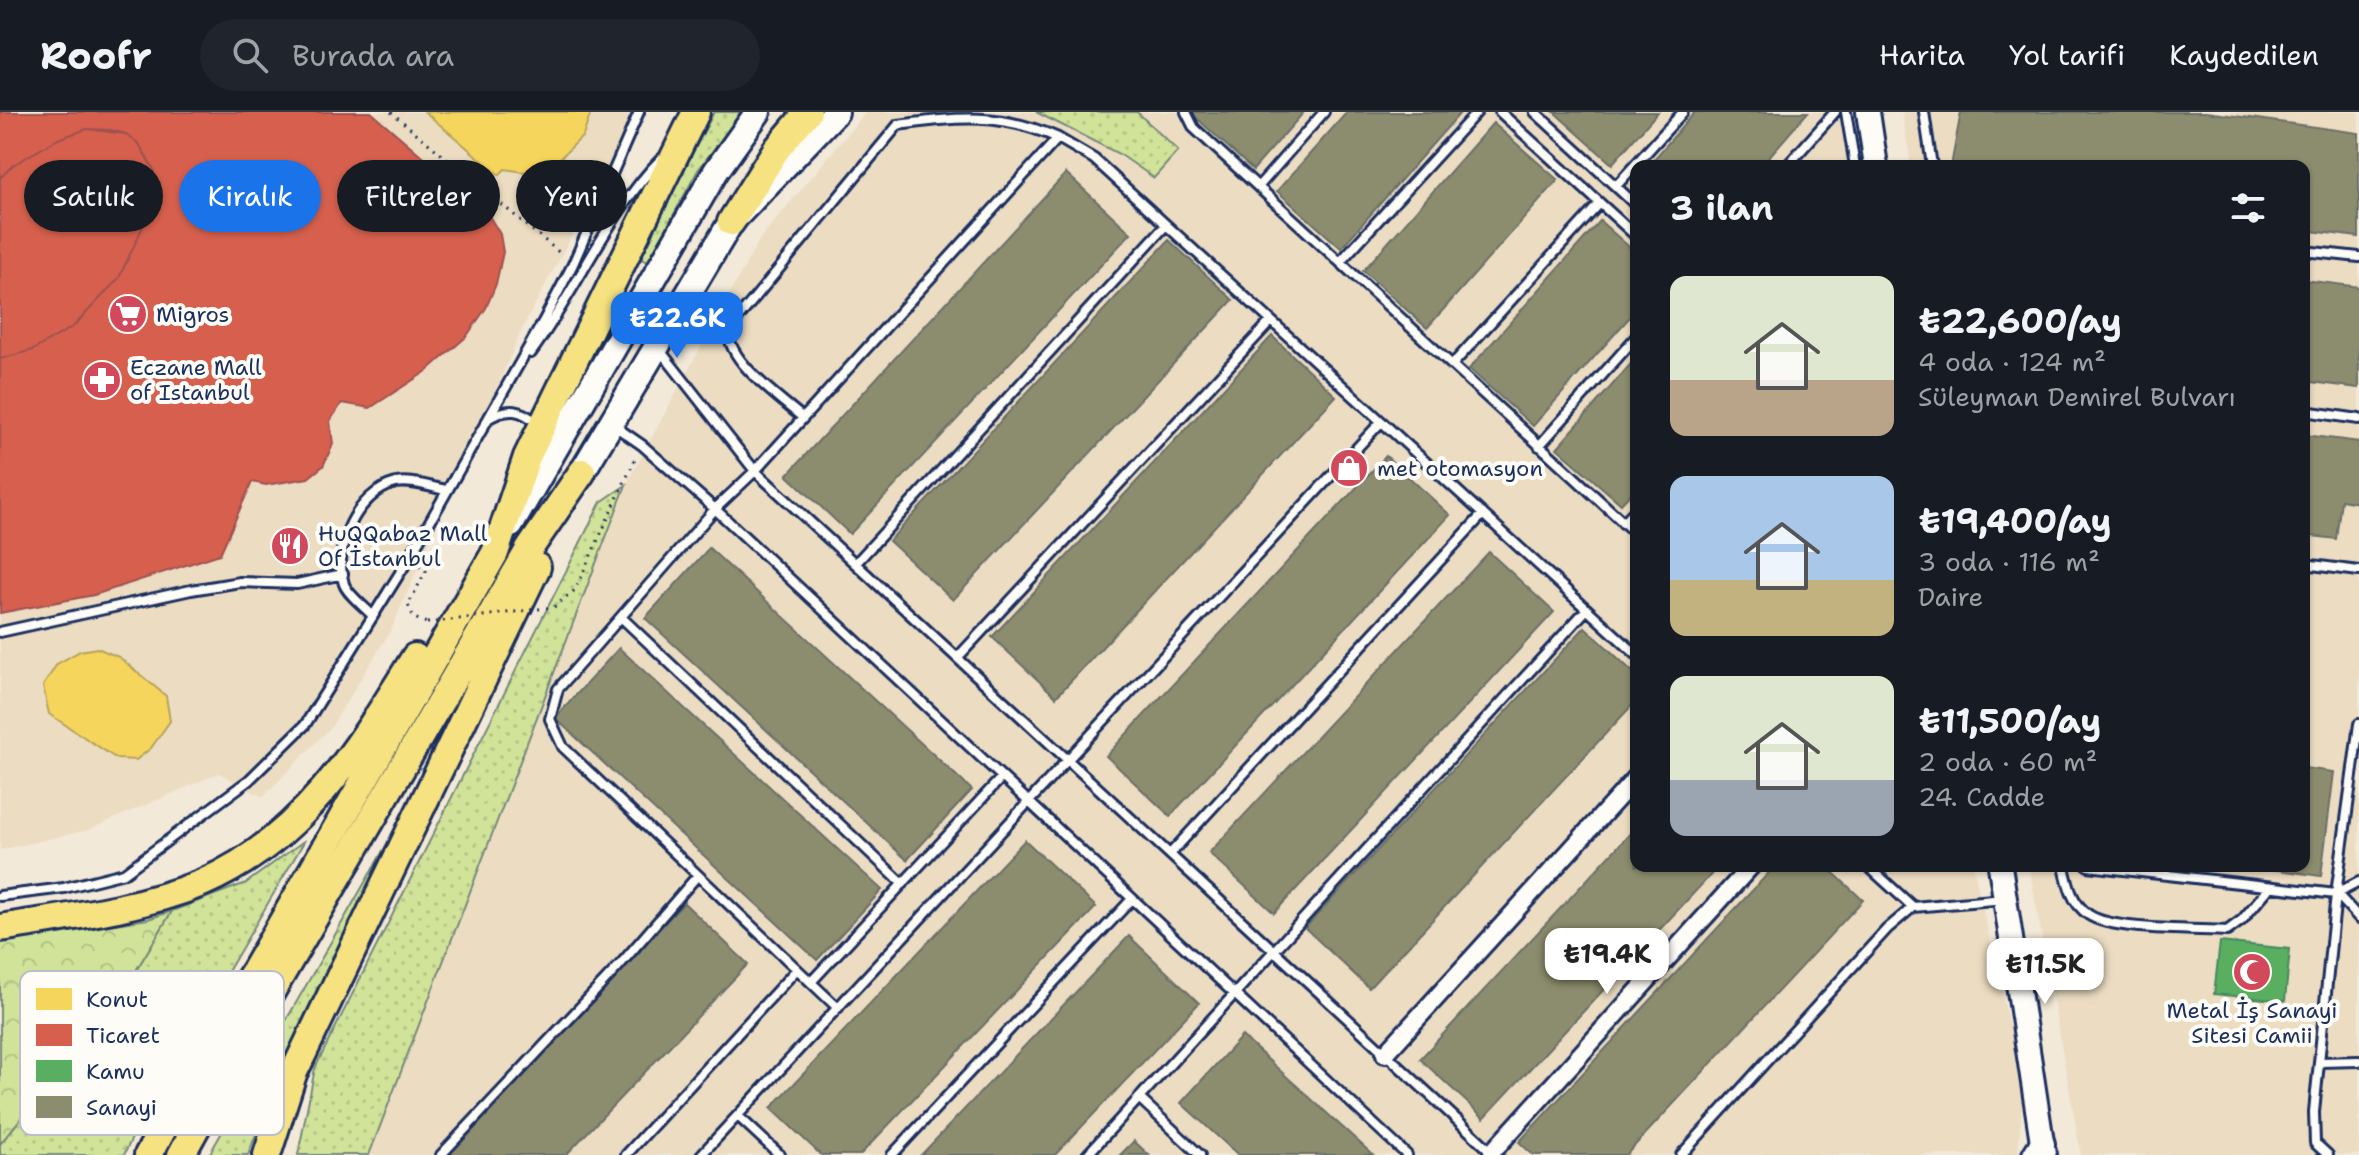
<!DOCTYPE html>
<html lang="tr">
<head>
<meta charset="utf-8">
<style>
  :root { --surface:#171b24; --page:#20242c; --text:#f1f3f6; --muted:#9ea1a6; --line:#363941; --accent:#1a73e8 }
  body { margin:0; font-family:"Shantell Sans",sans-serif; background:var(--page); color:var(--text); height:100vh; display:flex; flex-direction:column; font-size:30px; white-space:nowrap }
  * { box-sizing:border-box; margin:0 }
  p { font-size:26px; color:var(--muted) }
  .icon { flex:none; width:44px; height:44px; fill:none; stroke:currentColor; stroke-width:2; stroke-linecap:round; stroke-linejoin:round }
  .map { position:relative; flex:1; overflow:hidden }
  .panel { position:absolute; left:1630px; top:48px; width:680px; height:712px; display:flex; flex-direction:column; background:var(--surface); border-radius:16px; box-shadow:0 2px 6px #0004 }
  .panel>* { flex:none }
  .hud { position:absolute; left:24px; top:48px; width:760px; height:72px; display:flex; gap:16px }
  .price { position:absolute; translate:-50% -68px; padding:0 18px; border-radius:16px; background:#fff; color:#222; font-size:26px; line-height:52px; filter:drop-shadow(0 2px 4px #0008) }
  .price::after { content:''; position:absolute; left:50%; top:48px; width:24px; height:18px; margin-left:-12px; background:inherit; clip-path:polygon(0 0,100% 0,50% 100%) }
  .price.current { background:var(--accent); color:#fff }
  ul { padding:0; list-style:none }
  li { display:flex; align-items:center; gap:24px; height:200px; padding:0 40px }
  li span { display:grid; place-items:center; flex:none; width:224px; height:160px; border-radius:16px; color:#555 }
  li>.icon { margin-inline-start:auto }
  span .icon { width:96px; height:96px; fill:#fffc; stroke-width:1 }
  li b { font-size:34px }
  h2 { display:flex; justify-content:space-between; align-items:center; height:96px; padding:0 40px; font-size:34px }
  .chip { padding:0 28px; border-radius:36px; background:var(--surface); box-shadow:0 2px 6px #0004; font-size:28px; line-height:72px }
  .chip.current { background:var(--accent); color:#fff }
  header { display:flex; align-items:center; gap:48px; box-sizing:border-box; height:112px; padding:0 40px; background:var(--surface); border-bottom:2px solid var(--line) }
  header strong { font-size:38px }
  nav { display:flex; gap:44px; margin-inline-start:auto; font-size:28px }
  .search { width:560px; height:72px; background:var(--page); display:flex; align-items:center; gap:20px; box-sizing:border-box; padding:0 28px; border-radius:44px; color:var(--muted); font-size:30px }
  .map>svg:first-child { display:block }
  .built { fill:#ecdcc2 }
  .grass { fill:url(#grass-dots); stroke:#76897b; stroke-width:2 }
  .forest { fill:url(#forest-crowns); stroke:#76897b; stroke-width:2 }
  .homes { fill:#f6d55c; stroke:#b4a35d; stroke-width:2 }
  .shops { fill:#d6604d; stroke:#9e5152; stroke-width:2 }
  .public { fill:#5aae61; stroke:#478860; stroke-width:2 }
  .industry { fill:#8c8c6e; stroke:#6a7069; stroke-width:2 }
  .lines { fill:none; stroke-linecap:round; stroke-linejoin:round }
  .service-casing { stroke:#1b2f5e; stroke-width:14 }
  .minor-casing { stroke:#1b2f5e; stroke-width:22 }
  .tertiary-casing { stroke:#1b2f5e; stroke-width:28 }
  .secondary-casing { stroke:#1b2f5e; stroke-width:30 }
  .primary-casing { stroke:#1b2f5e; stroke-width:32 }
  .path { stroke:#1b2f5e; stroke-width:3; stroke-dasharray:2 6; stroke-linecap:butt }
  .service { stroke:#fdfcf7; stroke-width:8 }
  .minor { stroke:#fdfcf7; stroke-width:16 }
  .tertiary { stroke:#fdfcf7; stroke-width:22 }
  .secondary { stroke:#fdfcf7; stroke-width:24 }
  .primary { stroke:#f7e281; stroke-width:26 }
  .path-bridge { stroke:#1b2f5e; stroke-width:3; stroke-dasharray:2 6; stroke-linecap:butt }
  .labels { text-anchor:middle; dominant-baseline:central; stroke-width:8; stroke-linejoin:round; paint-order:stroke }
  .poi-label { font-size:22px; fill:#1b2f5e; stroke:#fdfcf7; text-anchor:start }
  .key { fill:#fdfcf7; stroke:#b9bec9; stroke-width:2 }
  .key-label { font-size:22px; fill:#1b2f5e }
</style>
</head>
<body>
<header>
<strong>Roofr</strong>
<div class="search"><svg class="icon" aria-label="search" viewBox="0 0 24 24"><circle cx="10" cy="10" r="6"/><path d="M15 15l6 6"/></svg>Burada ara</div>
<nav><a>Harita</a><a>Yol tarifi</a><a>Kaydedilen</a></nav>
</header>
<div class="map">
<svg width="2359" height="1043" viewBox="0 0 2359 1043">
  <defs>
    <pattern id="grass-dots" width="8" height="8" patternUnits="userSpaceOnUse" patternTransform="scale(2)"><rect width="8" height="8" fill="#d0e398"/><path d="M2 2h.1M6 6h.1" fill="none" stroke="#b2c385" stroke-width="1.8" stroke-linecap="round"/></pattern>
    <pattern id="forest-crowns" width="20" height="18" patternUnits="userSpaceOnUse" patternTransform="scale(2)"><rect width="20" height="18" fill="#d0e398"/><path d="M2 6a3 3 0 1 1 6 0M12 15a3 3 0 1 1 6 0" fill="none" stroke="#b2c385"/></pattern>
  </defs>
  <rect width="100%" height="100%" fill="#f3e9d8"/>
  <filter id="ink" filterUnits="userSpaceOnUse"><feTurbulence type="fractalNoise" baseFrequency=".0125" numOctaves="2"/><feDisplacementMap in="SourceGraphic" scale="16" xChannelSelector="R" yChannelSelector="G"/><feConvolveMatrix kernelMatrix="1 2 1 2 8 2 1 2 1" color-interpolation-filters="sRGB"/></filter>
  <g filter="url(#ink)">
    <!-- built -->
    <path class="built" d="M0,0H638L524,213L390,520L331,615L263,685L219,661L88,718L0,738Z
      M866,0H1036L1121,43L1153,66L1178,39L1137,0H1850L1860,54H1636V754H1973L2023,975L2018,1043H369L626,373L759,128Z
      M1902,0H2359V1043H2081L2029,754H2304V54H1911Z"/>
    <!-- grass -->
    <path class="grass" d="M714,0H742L698,58L648,150L638,146Z
      M1036,0H1137L1178,39L1154,66L1121,43Z
      M626,373L369,1043H298L315,956L601,390Z
      M407,697L288,940L248,1043H209Z
      M305,728L138,1013L124,1043H0V1032L120,885L172,799L246,771Z"/>
    <!-- forest -->
    <path class="forest" d="M172,799L120,885L0,1032V829L148,807Z"/>
    <!-- homes -->
    <path class="homes" d="M425,0H591L583,24L557,49L524,60L505,57L499,63Z
      M371,120L393,129L440,167L447,184L446,208L427,233L409,240L387,237L335,198L321,173L324,152L345,129Z
      M97,536L119,545L166,584L170,609L151,636L136,648L117,647L49,602L43,574L57,552L80,539Z"/>
    <!-- shops -->
    <path class="shops" d="M0,0H371L486,99L500,122L503,140L496,172L486,196L466,225L427,259L370,296L342,291L330,309L333,332L323,354L308,366L266,373L252,370L220,442L94,483L0,501V247L33,238L74,214L119,166L145,110L154,58L139,32L126,22L87,17L58,27L13,53L0,66Z
      M87,17L110,18L126,22L139,32L154,58L145,110L119,166L74,214L33,238L0,247V66L13,53L58,27Z"/>
    <!-- public -->
    <path class="public" d="M2220,830L2290,837L2285,889L2214,882Z"/>
    <!-- industry -->
    <path class="industry" d="M1190,0H1304L1253,58Z
      M1347,0H1461L1341,136L1277,79Z
      M1554,0H1658L1612,52Z
      M1695,0H1808L1761,54H1648Z
      M1961,0H2206L2359,21V125L2304,118V54H1951Z
      M1493,11L1558,68L1427,216L1363,159Z
      M1066,61L1131,121L850,422L787,363Z
      M1600,109L1636,141V198L1533,314L1469,257Z
      M1169,128L1233,188L953,488L889,429Z
      M2304,168L2359,175V276L2304,269Z
      M1272,224L1336,284L1056,585L992,525Z
      M1636,246V376L1621,392L1557,336Z
      M2304,323L2359,330V391L2341,388L2336,427L2304,423Z
      M1386,344L1450,403L1170,704L1106,644Z
      M709,436L972,678L907,748L645,506Z
      M1489,440L1554,500L1274,801L1209,741Z
      M1585,515L1636,563V589L1369,876L1305,816Z
      M619,536L882,778L817,848L555,606Z
      M2304,656L2334,660L2321,764L2250,754H2304Z
      M1636,715V754H1719L1484,1006L1420,947Z
      M1025,728L1096,795L860,1043H821L771,996Z
      M1775,754H1826L1863,788L1626,1043H1533L1519,1030Z
      M684,791L748,852L566,1043H444Z
      M1129,824L1199,891L1055,1043H921Z
      M1242,924L1373,1043H1238L1181,991Z
      M1134,1029L1149,1043H1120Z"/>
    <g class="lines">
      <!-- service casing -->
      <g class="service-casing">
        <path id="service" d="M1186,0L1194,16L1636,422
          M1500,0L1636,124
          M1535,0L1636,93
          M1846,0L1855,54
          M1924,0L1932,54
          M1787,54L1835,0
          M1616,74L1683,0
          M1258,75L1324,0
          M2304,139L2359,145
          M1340,150L1477,0
          M659,237L755,359L1494,1042
          M531,241C575,181 610,98 661,47
          M1452,253L1600,91
          M2304,299L2359,307
          M489,306C508,295 521,297 537,311
          M803,306C781,287 724,247 729,217L898,13C959,5 1000,0 1058,26
          M613,313L642,333L715,397L1407,1043
          M1539,334L1636,225
          M1623,411L1636,397
          M856,451L1166,113
          M2304,452L2359,459
          M373,504C365,495 348,483 344,472C332,435 357,381 396,371C411,368 431,375 446,378
          M621,505L903,772
          M0,520L191,478L240,470L297,472L343,462
          M958,545L1271,209
          M1170,742L1483,402
          M1868,754L1913,795
          M2064,754C2068,773 2072,792 2089,803C2112,819 2197,817 2227,819L2242,808L2270,775
          M2088,754L2336,782L2359,770
          M2337,782L2359,806
          M0,784L64,776L124,761L249,668L305,613L408,448L544,208L573,152L639,0
          M811,870L1002,665
          M838,896L563,635L550,607L558,577L715,397L755,359L1058,26L1094,47L1636,542
          M2320,950L2359,949
          M1139,986L1200,1043
          M738,1004L780,1043
          M441,1043L618,855L698,763
          M626,1043L797,857
          M701,1043L1381,310
          M892,1043L1132,787
          M1087,1043L1587,497
          M1681,1043L1887,817L1913,795L2005,787
          M2328,1043L2315,1031L2314,1000L2336,782L2359,612"/>
      </g>
      <!-- minor casing -->
      <g class="minor-casing">
        <path id="minor" d="M1385,942L1636,666
          M1492,1040L1751,754"/>
      </g>
      <!-- tertiary casing -->
      <g class="tertiary-casing">
        <path id="tertiary" d="M1868,0L1876,54
          M2000,754L2044,1043"/>
      </g>
      <!-- secondary casing -->
      <g class="secondary-casing">
        <path id="secondary" d="M582,360L731,110L836,0
          M511,413L716,59L758,0
          M2035,1043L2042,1032"/>
      </g>
      <!-- primary casing -->
      <g class="primary-casing">
        <path id="primary" d="M731,110L776,38L808,0
          M0,816C67,805 138,797 202,771C303,728 360,634 415,545
          M148,1043L495,441L527,345L696,0
          M181,1043L267,887L530,436L582,360
          M267,1043L293,962L537,455"/>
      </g>
      <!-- path -->
      <path class="path" d="M391,0L561,142
        M419,454L426,459L408,493L414,506L427,511
        M554,495L575,478L637,343"/>
      <!-- service -->
      <use href="#service" class="service"/>
      <!-- minor -->
      <use href="#minor" class="minor"/>
      <!-- tertiary -->
      <use href="#tertiary" class="tertiary"/>
      <!-- secondary -->
      <use href="#secondary" class="secondary"/>
      <!-- primary -->
      <use href="#primary" class="primary"/>
      <!-- path-bridge -->
      <path class="path-bridge" d="M427,511L554,495"/>
    </g>
  </g>
  <!-- icons -->
  <defs>
    <g id="supermarket-disc" transform="scale(2)"><circle r="9.5" fill="#d1495b" stroke="#fdfcf7"/><path d="M-6-5.5h2.5l.6 2H6L4.5 2H-2.5L-4.4-4H-6ZM-1.5 3.2a1.3 1.3 0 1 0 .1 0ZM3 3.2a1.3 1.3 0 1 0 .1 0Z" fill="#fff"/></g>
    <g id="pharmacy-disc" transform="scale(2)"><circle r="9.5" fill="#d1495b" stroke="#fdfcf7"/><path d="M-2-6h4v4h4v4h-4v4h-4v-4h-4v-4h4Z" fill="#fff"/></g>
    <g id="shop-disc" transform="scale(2)"><circle r="9.5" fill="#d1495b" stroke="#fdfcf7"/><path d="M-5-2.5h2.3a2.7 3.5 0 0 1 5.4 0H5L5.5 6h-11ZM-1.5-2.5h3a1.5 2.3 0 0 0-3 0Z" fill="#fff"/></g>
    <g id="restaurant-disc" transform="scale(2)"><circle r="9.5" fill="#d1495b" stroke="#fdfcf7"/><path d="M-5-6h1v4h1v-4h1v4h1v-4h1v5L-1.5 .5V6h-2V.5L-5-1ZM5-6V6H3V1.5H1.5Q1.5-4 5-6Z" fill="#fff"/></g>
    <g id="mosque-disc" transform="scale(2)"><circle r="9.5" fill="#d1495b" stroke="#fdfcf7"/><path d="M3.5-4.9A6 6 0 1 0 3.5 4.9A5 5 0 1 1 3.5-4.9Z" fill="#fff"/></g>
  </defs>
  <g fill-rule="evenodd">
    <use href="#supermarket-disc" x="128" y="202"/>
    <use href="#pharmacy-disc" x="102" y="268"/>
    <use href="#shop-disc" x="1349" y="356"/>
    <use href="#restaurant-disc" x="290" y="434"/>
    <use href="#mosque-disc" x="2252" y="860"/>
  </g>
  <g class="labels">
    <!-- poi labels -->
    <g class="poi-label">
      <text x="156" y="202">Migros</text>
      <text x="130" y="255">Eczane Mall<tspan x="130" dy="25">of Istanbul</tspan></text>
      <text x="1377" y="356">met otomasyon</text>
      <text x="318" y="421">HuQQabaz Mall<tspan x="318" dy="25">Of İstanbul</tspan></text>
      <text x="2252" y="898" text-anchor="middle">Metal İş Sanayi<tspan x="2252" dy="25">Sitesi Camii</tspan></text>
    </g>
  </g>
  <!-- legend -->
  <rect x="20" y="859" width="264" height="164" rx="12" class="key"/>
  <rect x="36" y="876" width="36" height="22" fill="#f6d55c"/>
  <rect x="36" y="912" width="36" height="22" fill="#d6604d"/>
  <rect x="36" y="948" width="36" height="22" fill="#5aae61"/>
  <rect x="36" y="984" width="36" height="22" fill="#8c8c6e"/>
  <g class="key-label">
    <text x="86" y="895">Konut</text>
    <text x="86" y="931">Ticaret</text>
    <text x="86" y="967">Kamu</text>
    <text x="86" y="1003">Sanayi</text>
  </g>
</svg>
<b class="price current" style="left:677px;top:248px">₺22.6K</b>
<b class="price" style="left:1607px;top:884px">₺19.4K</b>
<b class="price" style="left:2045px;top:894px">₺11.5K</b>
<div class="hud">
<a class="chip">Satılık</a>
<a class="chip current">Kiralık</a>
<a class="chip">Filtreler</a>
<a class="chip">Yeni</a>
</div>
<section class="panel">
<h2>3 ilan<svg class="icon" aria-label="filters" viewBox="0 0 24 24"><path d="M4 7h16M4 17h16"/><circle cx="9" cy="7" r="2"/><circle cx="15" cy="17" r="2"/></svg></h2>
<ul>
<li><span style="background:linear-gradient(#dfe7d0 65%,#b9a48a 0)"><svg class="icon" aria-label="home" viewBox="0 0 24 24"><path d="M3 11l9-7 9 7M6 9v11h12V9"/></svg></span><div><b>₺22,600/ay</b><p>4 oda · 124 m²</p><p>Süleyman Demirel Bulvarı</p></div></li>
<li><span style="background:linear-gradient(#a9c7e8 65%,#c2b280 0)"><svg class="icon" aria-label="home" viewBox="0 0 24 24"><path d="M3 11l9-7 9 7M6 9v11h12V9"/></svg></span><div><b>₺19,400/ay</b><p>3 oda · 116 m²</p><p>Daire</p></div></li>
<li><span style="background:linear-gradient(#dfe7d0 65%,#9aa5b1 0)"><svg class="icon" aria-label="home" viewBox="0 0 24 24"><path d="M3 11l9-7 9 7M6 9v11h12V9"/></svg></span><div><b>₺11,500/ay</b><p>2 oda · 60 m²</p><p>24. Cadde</p></div></li>
</ul>
</section>
</div>
</body>
</html>
